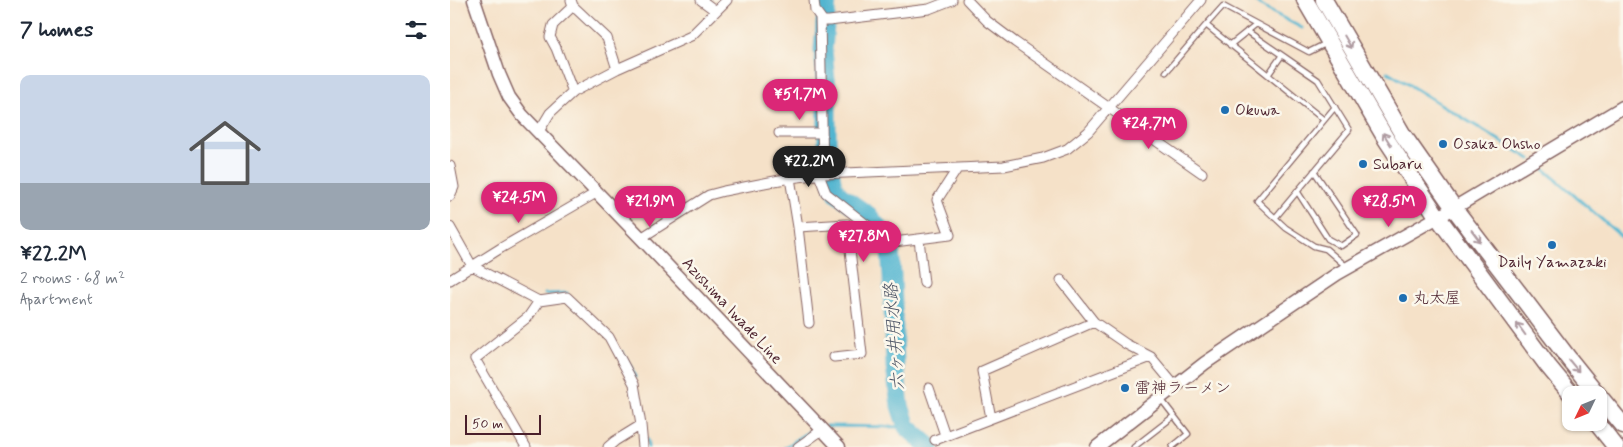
<!DOCTYPE html>
<html lang="en">
<head>
<meta charset="utf-8">
<style>
  :root { --surface:#fff; --page:#f6f6f7; --text:#1f2937; --muted:#747a83; --line:#e0e1e3; --accent:#db2777 }
  body { margin:0; font-family:Mynerve,"Klee One",sans-serif; background:var(--page); color:var(--text); height:100vh; display:flex; flex-direction:column; font-size:19px; white-space:nowrap }
  * { box-sizing:border-box; margin:0 }
  p { font-size:16px; color:var(--muted) }
  .icon { flex:none; width:28px; height:28px; fill:none; stroke:currentColor; stroke-width:2; stroke-linecap:round; stroke-linejoin:round }
  .map { position:relative; flex:1; overflow:hidden }
  .drawer { display:flex; flex-direction:column; background:var(--surface); width:450px }
  .drawer>* { flex:none }
  .needle { width:32px; rotate:227deg }
  .buttons { position:absolute; left:1112px; top:386px; display:grid; gap:10px }
  .buttons a { display:grid; place-items:center; width:45px; height:45px; border-radius:10px; background:var(--surface); box-shadow:0 1px 4px #0004; font-size:25px }
  .scale { position:absolute; left:15px; bottom:12px; width:76px; box-sizing:border-box; padding-left:5px; border:2px solid #4a1f2b; border-top:0; font-size:14px; line-height:18px; white-space:nowrap; color:#4a1f2b; -webkit-text-stroke:4px #fbf7ec; paint-order:stroke }
  .price { position:absolute; translate:-50% -42px; padding:0 11px; border-radius:18px; background:var(--accent); color:#fff; font-size:16px; line-height:32px; filter:drop-shadow(0 1px 2px #0008) }
  .price::after { content:''; position:absolute; left:50%; top:30px; width:15px; height:11px; margin-left:-8px; background:inherit; clip-path:polygon(0 0,100% 0,50% 100%) }
  .price.on { background:#222; color:#fff }
  ul { padding:0; list-style:none }
  li { display:grid; align-content:center; gap:10px; height:265px; padding:0 20px }
  li+li { border-top:1px solid var(--line) }
  li span { display:grid; place-items:center; height:155px; border-radius:10px; color:#555 }
  li>.icon { margin-inline-start:auto }
  span .icon { width:90px; height:90px; fill:#fffc; stroke-width:1 }
  li b { font-size:21px }
  h2 { display:flex; justify-content:space-between; align-items:center; height:60px; padding:0 20px; font-size:21px }
  main { display:flex; flex:1; min-height:0 }
  .map>svg:first-child { display:block }
  .lines { fill:none; stroke-linecap:round; stroke-linejoin:round }
  .stream { stroke:#52b5d0; stroke-width:3 }
  .river { stroke:#52b5d0; stroke-width:19 }
  .lane-casing { stroke:#866362; stroke-width:7 }
  .street-casing { stroke:#866362; stroke-width:11 }
  .secondary-casing { stroke:#866362; stroke-width:15 }
  .highway-casing { stroke:#866362; stroke-width:19 }
  .lane { stroke:#fff; stroke-width:4.5 }
  .street { stroke:#fff; stroke-width:9 }
  .secondary { stroke:#fff; stroke-width:12 }
  .highway { stroke:#fff; stroke-width:16 }
  .oneway { stroke:#ae9aa0 }
  .poi-dot { fill:#1f6fb2; stroke:#fbf7ec; stroke-width:2 }
  .labels { text-anchor:middle; dominant-baseline:central; stroke-width:5; stroke-linejoin:round; paint-order:stroke }
  .poi-label { font-size:16px; fill:#4a1f2b; stroke:#fbf7ec; text-anchor:start }
  .street-label { font-size:16px; fill:#4a1f2b; stroke:#fbf7ec }
  .water-label { font-size:18px; font-style:italic; fill:#4d5465; stroke:#fbf7ec }
</style>
</head>
<body>
<main>
<section class="drawer">
<h2>7 homes<svg class="icon" aria-label="filters" viewBox="0 0 24 24"><path d="M4 7h16M4 17h16"/><circle cx="9" cy="7" r="2"/><circle cx="15" cy="17" r="2"/></svg></h2>
<ul>
<li><span style="background:linear-gradient(#c9d6e8 70%,#9aa5b1 0)"><svg class="icon" aria-label="home" viewBox="0 0 24 24"><path d="M3 11l9-7 9 7M6 9v11h12V9"/></svg></span><div><b>¥22.2M</b><p>2 rooms · 68 m²</p><p>Apartment</p></div></li>
</ul>
</section>
<div class="map">
<svg width="1173" height="447" viewBox="0 0 1173 447">
  <rect width="100%" height="100%" fill="#fbf7ec"/>
  <filter id="ink" filterUnits="userSpaceOnUse"><feTurbulence type="fractalNoise" baseFrequency=".02" numOctaves="2"/><feDisplacementMap in="SourceGraphic" scale="10" xChannelSelector="R" yChannelSelector="G"/><feConvolveMatrix kernelMatrix="1 2 1 2 8 2 1 2 1" color-interpolation-filters="sRGB"/></filter>
  <filter id="wash" filterUnits="userSpaceOnUse"><feTurbulence type="fractalNoise" baseFrequency=".0096" numOctaves="4" result="noise"/><feDisplacementMap in="SourceGraphic" scale="20" xChannelSelector="R" yChannelSelector="G"/><feGaussianBlur stdDeviation="1.12" result="paint"/><feColorMatrix in="noise" values="0 0 0 0 0 0 0 0 0 0 0 0 0 0 0 0 0 1.4 0 .05"/><feComposite in="paint" operator="in"/></filter>
  <g filter="url(#wash)">
    <rect width="100%" height="100%" fill="#f5e1c8"/>
    <g class="lines">
      <!-- stream -->
      <path class="stream" d="M802,0L816,9L852,28
        M938,72L1080,159
        M1086,162L1173,238
        M95,294L117,293
        M172,352L180,365L185,377
        M377,426L457,427
        M197,440L198,447
        M336,447L361,430"/>
      <!-- river -->
      <path class="river" d="M377,0L373,50L377,90V155L383,186L389,195L418,215L431,231L440,250L442,275L445,366L450,406L457,427L480,447"/>
    </g>
  </g>
  <g filter="url(#ink)">
    <g class="lines">
      <!-- lane casing -->
      <g class="lane-casing">
        <path id="lane" d="M756,25L773,6L859,52L877,43
          M797,31L868,80L899,130L825,218
          M780,45L805,25
          M716,72L756,25L874,120
          M818,75L832,55
          M885,107L807,201L836,228L864,246L876,249L897,267
          M847,191L878,239L891,246L907,235L864,171
          M711,399L738,434L722,447
          M684,447L724,416"/>
      </g>
      <!-- street casing -->
      <g class="street-casing">
        <path id="street" d="M121,0L123,6L103,25L100,37L106,48L123,92
          M251,0L266,11
          M364,0L365,10L373,21H379L479,9L502,0
          M517,0L537,21L565,42L752,173
          M123,6L157,38L167,69
          M370,17L373,174
          M88,133L100,113L123,92L167,69L241,36L277,0
          M329,133H372
          M0,166L4,187L0,196
          M369,175L376,193L417,225L428,244L500,235L487,200L507,169
          M340,178L348,227L397,224L412,354L384,357
          M0,227L22,266L89,301L117,297L159,337L184,384L191,425L193,447
          M348,227L359,323
          M191,238L259,195L274,191L340,178L373,174L554,166L593,158L617,149L638,132L751,0
          M469,239L474,283
          M0,280L51,248L146,193
          M611,280L644,322L676,344L701,357L725,386
          M479,388L495,435
          M541,418L532,371L644,322
          M485,440L701,357
          M76,447L25,359L78,317L89,301
          M158,447L165,441L191,425
          M348,447L372,430"/>
      </g>
      <!-- secondary casing -->
      <g class="secondary-casing">
        <path id="secondary" d="M24,0L49,74L59,97L72,115L191,238L389,447
          M647,447L755,363L887,274L1004,208L1173,107"/>
      </g>
      <!-- highway casing -->
      <g class="highway-casing">
        <path id="highway" d="M855,0L936,139L987,216L1098,366L1122,395
          M874,0L953,135L1004,208L1119,359L1148,395
          M1149,396L1173,425
          M1146,422L1166,447"/>
      </g>
      <!-- lane -->
      <use href="#lane" class="lane"/>
      <!-- street -->
      <use href="#street" class="street"/>
      <!-- secondary -->
      <use href="#secondary" class="secondary"/>
      <!-- highway -->
      <use href="#highway" class="highway"/>
    </g>
    <!-- one-way arrows -->
    <defs><path id="oneway-shaft" d="M-6 0H5M1.5-3L5.5 0L1.5 3" fill="none" stroke-width="1.6" stroke-linecap="round" stroke-linejoin="round" transform="scale(1.25)"/></defs>
    <g class="oneway">
      <use href="#oneway-shaft" transform="translate(898 42) rotate(60)"/>
      <use href="#oneway-shaft" transform="translate(937 139) rotate(-122)"/>
      <use href="#oneway-shaft" transform="translate(1026 236) rotate(53)"/>
      <use href="#oneway-shaft" transform="translate(1071 329) rotate(-126)"/>
      <use href="#oneway-shaft" transform="translate(1124 366) rotate(50)"/>
    </g>
  </g>
  <!-- markers -->
  <g class="poi-dot">
    <circle cx="775" cy="110" r="5"/>
    <circle cx="993" cy="144" r="5"/>
    <circle cx="913" cy="164" r="5"/>
    <circle cx="1102" cy="245" r="5"/>
    <circle cx="953" cy="298" r="5"/>
    <circle cx="675" cy="388" r="5"/>
  </g>
  <g class="labels">
    <!-- poi labels -->
    <g class="poi-label">
      <text x="785" y="110">Okuwa</text>
      <text x="1003" y="144">Osaka Ohsho</text>
      <text x="923" y="164">Subaru</text>
      <text x="1102" y="262" text-anchor="middle">Daily Yamazaki</text>
      <text x="963" y="298">丸太屋</text>
      <text x="685" y="388">雷神ラーメン</text>
    </g>
    <!-- street labels -->
    <g class="street-label">
      <text transform="translate(282 311) rotate(47)">Azushima Iwade Line</text>
    </g>
    <!-- water labels -->
    <g class="water-label">
      <text transform="translate(445 337) rotate(-94)">六ヶ井用水路</text>
    </g>
  </g>
</svg>
<div class="buttons">
<a><svg class="needle" viewBox="-14 -14 28 28"><path d="M0-13l5 13h-10z" fill="#e53935"/><path d="M0 13l5-13h-10z" fill="#747a83"/></svg></a>
</div>
<div class="scale">50 m</div>
<b class="price" style="left:350px;top:121px">¥51.7M</b>
<b class="price" style="left:699px;top:150px">¥24.7M</b>
<b class="price on" style="left:359px;top:188px">¥22.2M</b>
<b class="price" style="left:69px;top:224px">¥24.5M</b>
<b class="price" style="left:200px;top:228px">¥21.9M</b>
<b class="price" style="left:939px;top:228px">¥28.5M</b>
<b class="price" style="left:414px;top:263px">¥27.8M</b>
</div>
</main>
</body>
</html>
